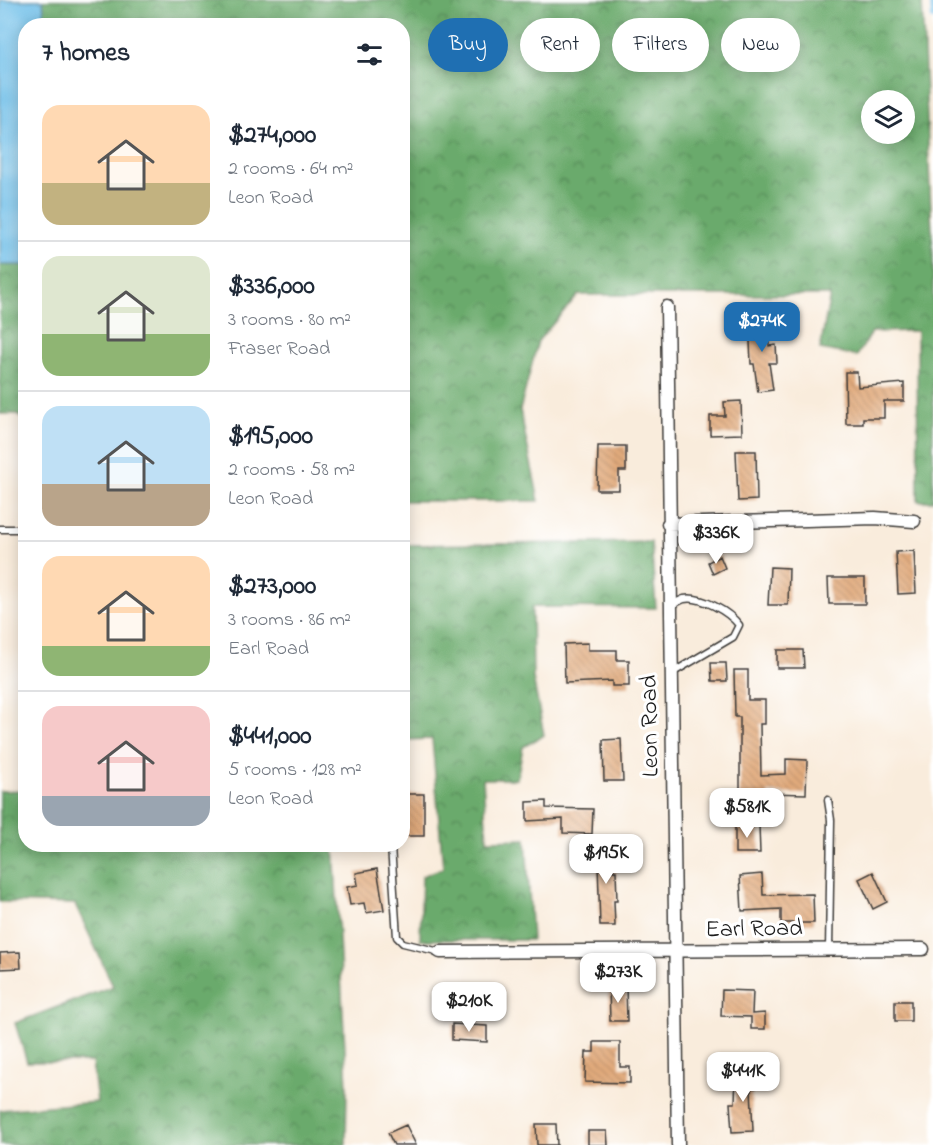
<!DOCTYPE html>
<html lang="en">
<head>
<meta charset="utf-8">
<style>
  :root { --surface:#fff; --page:#f2f2f3; --text:#1f2937; --muted:#747a83; --line:#e0e1e3; --accent:#1f6fb2 }
  body { margin:0; font-family:"Indie Flower",sans-serif; background:var(--page); color:var(--text); height:100vh; display:flex; flex-direction:column; font-size:22px; white-space:nowrap }
  * { box-sizing:border-box; margin:0 }
  p { font-size:20px; color:var(--muted) }
  .icon { flex:none; width:33px; height:33px; fill:none; stroke:currentColor; stroke-width:2; stroke-linecap:round; stroke-linejoin:round }
  .map { position:relative; flex:1; overflow:hidden }
  .panel { position:absolute; left:18px; top:18px; width:392px; height:834px; display:flex; flex-direction:column; background:var(--surface); border-radius:24px; box-shadow:0 3px 15px #0003 }
  .panel>* { flex:none }
  .guide { position:absolute; left:428px; top:18px; width:416px; height:54px; display:flex; gap:12px }
  .fabs { position:absolute; left:861px; top:90px; display:grid; gap:12px }
  .fabs a { display:grid; place-items:center; width:54px; height:54px; border-radius:50%; background:var(--surface); box-shadow:0 3px 15px #0003; font-size:30px }
  .price { position:absolute; translate:-50% -51px; padding:0 14px; border-radius:12px; background:#fff; color:#222; font-size:20px; line-height:39px; filter:drop-shadow(0 2px 3px #0008) }
  .price::after { content:''; position:absolute; left:50%; top:36px; width:18px; height:14px; margin-left:-9px; background:inherit; clip-path:polygon(0 0,100% 0,50% 100%) }
  .price.on { background:var(--accent); color:#fff }
  ul { padding:0; list-style:none }
  li { display:flex; align-items:center; gap:18px; height:150px; padding:0 24px }
  li+li { border-top:2px solid var(--line) }
  li span { display:grid; place-items:center; flex:none; width:168px; height:120px; border-radius:18px; color:#555 }
  li>.icon { margin-inline-start:auto }
  span .icon { width:72px; height:72px; fill:#fffc; stroke-width:1 }
  li b { font-size:26px }
  h2 { display:flex; justify-content:space-between; align-items:center; height:72px; padding:0 24px; font-size:26px }
  .pill { padding:0 21px; border-radius:27px; background:var(--surface); box-shadow:0 3px 15px #0003; font-size:21px; line-height:54px }
  .pill.on { background:var(--accent); color:#fff }
  .map>svg:first-child { display:block }
  .forest { fill:url(#forest-crowns); stroke:#436344; stroke-width:1.5; fill-rule:evenodd }
  .water { fill:#6dbee8; stroke:#446d82; stroke-width:1.5 }
  .lines { fill:none; stroke-linecap:round; stroke-linejoin:round }
  .stream { stroke:#6dbee8; stroke-width:4.5 }
  .building { fill:url(#building-back-hatch) }
  .service-casing { stroke:#3d3b39; stroke-width:9 }
  .minor-casing { stroke:#3d3b39; stroke-width:15 }
  .service { stroke:#fff; stroke-width:6 }
  .minor { stroke:#fff; stroke-width:12 }
  .labels { text-anchor:middle; dominant-baseline:central; stroke-width:6; stroke-linejoin:round; paint-order:stroke }
  .street-label { font-size:24px; fill:#1c1c1c; stroke:#fff }
</style>
</head>
<body>
<div class="map">
<svg width="933" height="1145" viewBox="0 0 933 1145">
  <defs>
    <pattern id="forest-crowns" width="20" height="18" patternUnits="userSpaceOnUse" patternTransform="scale(1.5)"><rect width="20" height="18" fill="#6aaa6c"/><path d="M2 6a3 3 0 1 1 6 0M12 15a3 3 0 1 1 6 0" fill="none" stroke="#568a58"/></pattern>
    <pattern id="building-back-hatch" width="6" height="6" patternUnits="userSpaceOnUse" patternTransform="scale(1.5)"><rect width="6" height="6" fill="#e1aa7c"/><path d="M-1 5l2 2M0 0l6 6M5-1l2 2" fill="none" stroke="#c0926b"/></pattern>
  </defs>
  <rect width="100%" height="100%" fill="#fff"/>
  <filter id="ink" filterUnits="userSpaceOnUse"><feTurbulence type="fractalNoise" baseFrequency=".0167" numOctaves="2"/><feDisplacementMap in="SourceGraphic" scale="12" xChannelSelector="R" yChannelSelector="G"/><feConvolveMatrix kernelMatrix="1 2 1 2 8 2 1 2 1" color-interpolation-filters="sRGB"/></filter>
  <filter id="wash" filterUnits="userSpaceOnUse"><feTurbulence type="fractalNoise" baseFrequency=".008" numOctaves="4" result="noise"/><feDisplacementMap in="SourceGraphic" scale="24" xChannelSelector="R" yChannelSelector="G"/><feGaussianBlur stdDeviation="1.35" result="paint"/><feColorMatrix in="noise" values="0 0 0 0 0 0 0 0 0 0 0 0 0 0 0 0 0 1.4 0 .05"/><feComposite in="paint" operator="in"/></filter>
  <g filter="url(#wash)">
    <rect width="100%" height="100%" fill="#f9ecdc"/>
    <!-- forest -->
    <path class="forest" d="M43,0H922L933,258V501H918L917,331L872,332L857,356L820,349L830,295H578L538,341L520,410L539,501H402V26L45,25ZM872,100H904V134H872Z
      M0,265H25V422L17,414H0Z
      M651,542L656,608L532,607L533,678L544,735L523,747L517,779H483L487,840L526,839L532,940H420L422,876L443,868L432,739L402,740V545Z
      M25,790L26,844L334,845L347,1086L346,1145H0V1110L97,1102L92,1062H27L15,1023L113,986L75,904L0,902V791Z"/>
    <!-- water -->
    <path class="water" d="M0,0H43L45,25L26,26L25,265H0Z"/>
    <g class="lines">
      <!-- stream -->
      <path class="stream" d="M932,0L933,18"/>
    </g>
    <g id="blocks">
      <!-- building -->
      <path class="building" d="M768,317L769,346L776,345L777,363H769L773,390L758,392L754,364H751L749,318Z
        M845,372H857L858,387L904,383V401H884V418H863V424H846Z
        M741,401L742,434L710,435V416H725L724,402Z
        M598,446H626V471H619V490H597Z
        M736,451H756L757,500L738,501Z
        M914,551L916,593L898,594L896,552Z
        M720,556L725,568L713,574L708,562Z
        M770,567L789,568L788,605H768Z
        M828,578H865V604H829Z
        M588,643V650H617V660H629V686H612V681L565,683L564,644Z
        M777,650H803L804,668H777Z
        M711,663H726L727,681H712Z
        M734,670H748V700H765V724H760L761,775L786,774V759L807,760L806,794L768,793V797L740,798V717H735Z
        M621,739L623,781H604L603,740Z
        M402,794H424V836H402Z
        M546,801V808L593,809L592,834L563,833V819L527,821V802Z
        M759,825L760,853H735V826Z
        M594,846L613,847V871H616L617,901H614L615,926H600L598,864H594Z
        M377,869L384,910L366,913L364,903L350,905L347,887L358,885L356,873Z
        M873,872L887,902L873,909L859,879Z
        M762,874L763,895L813,894L814,923H781V909L742,911L740,876Z
        M20,952L21,968L0,969V953Z
        M626,986L627,1021H610L609,987Z
        M722,990L753,991L752,1014L765,1013V1029H751V1017L721,1016Z
        M895,1001H911V1021H895Z
        M452,1024L487,1026V1042L452,1040Z
        M594,1042H620V1067H630V1083L585,1082L586,1052H594Z
        M736,1072L757,1073L756,1088H751L753,1131L732,1132L730,1103H735Z
        M536,1124H556L557,1145H537Z
        M406,1125L416,1145H394L388,1133Z
        M588,1131H607L608,1145H588Z"/>
    </g>
  </g>
  <g filter="url(#ink)">
    <use href="#blocks" fill-opacity="0" stroke="#3d3b39" stroke-width="1.5"/>
    <g class="lines">
      <!-- service casing -->
      <g class="service-casing">
        <path id="service" d="M0,529H26
          M671,606C675,604 680,600 684,599C702,596 729,612 739,625L733,637L672,673
          M828,800L831,820L829,950
          M391,846L397,937L403,943L440,952"/>
      </g>
      <!-- minor casing -->
      <g class="minor-casing">
        <path id="minor" d="M667,307L678,1145
          M668,524L875,518L914,521
          M440,952L923,949"/>
      </g>
      <!-- service -->
      <use href="#service" class="service"/>
      <!-- minor -->
      <use href="#minor" class="minor"/>
    </g>
  </g>
  <g class="labels">
    <!-- street labels -->
    <g class="street-label">
      <text transform="translate(651 726) rotate(-91)">Leon Road</text>
      <text transform="translate(754 930) rotate(-1)">Earl Road</text>
    </g>
  </g>
</svg>
<div class="fabs">
<a><svg class="icon" aria-label="layers" viewBox="0 0 24 24"><path d="M12 4l9 5-9 5-9-5zM3 14l9 5 9-5"/></svg></a>
</div>
<b class="price on" style="left:762px;top:353px">$274K</b>
<b class="price" style="left:716px;top:565px">$336K</b>
<b class="price" style="left:747px;top:839px">$581K</b>
<b class="price" style="left:606px;top:885px">$195K</b>
<b class="price" style="left:618px;top:1004px">$273K</b>
<b class="price" style="left:469px;top:1033px">$210K</b>
<b class="price" style="left:743px;top:1103px">$441K</b>
<div class="guide">
<a class="pill on">Buy</a>
<a class="pill">Rent</a>
<a class="pill">Filters</a>
<a class="pill">New</a>
</div>
<section class="panel">
<h2>7 homes<svg class="icon" aria-label="filters" viewBox="0 0 24 24"><path d="M4 7h16M4 17h16"/><circle cx="9" cy="7" r="2"/><circle cx="15" cy="17" r="2"/></svg></h2>
<ul>
<li><span style="background:linear-gradient(#ffd9b3 65%,#c2b280 0)"><svg class="icon" aria-label="home" viewBox="0 0 24 24"><path d="M3 11l9-7 9 7M6 9v11h12V9"/></svg></span><div><b>$274,000</b><p>2 rooms · 64 m²</p><p>Leon Road</p></div></li>
<li><span style="background:linear-gradient(#dfe7d0 65%,#8fb573 0)"><svg class="icon" aria-label="home" viewBox="0 0 24 24"><path d="M3 11l9-7 9 7M6 9v11h12V9"/></svg></span><div><b>$336,000</b><p>3 rooms · 80 m²</p><p>Fraser Road</p></div></li>
<li><span style="background:linear-gradient(#bfe0f5 65%,#b9a48a 0)"><svg class="icon" aria-label="home" viewBox="0 0 24 24"><path d="M3 11l9-7 9 7M6 9v11h12V9"/></svg></span><div><b>$195,000</b><p>2 rooms · 58 m²</p><p>Leon Road</p></div></li>
<li><span style="background:linear-gradient(#ffd9b3 75%,#8fb573 0)"><svg class="icon" aria-label="home" viewBox="0 0 24 24"><path d="M3 11l9-7 9 7M6 9v11h12V9"/></svg></span><div><b>$273,000</b><p>3 rooms · 86 m²</p><p>Earl Road</p></div></li>
<li><span style="background:linear-gradient(#f6c9c9 75%,#9aa5b1 0)"><svg class="icon" aria-label="home" viewBox="0 0 24 24"><path d="M3 11l9-7 9 7M6 9v11h12V9"/></svg></span><div><b>$441,000</b><p>5 rooms · 128 m²</p><p>Leon Road</p></div></li>
</ul>
</section>
</div>
</body>
</html>
